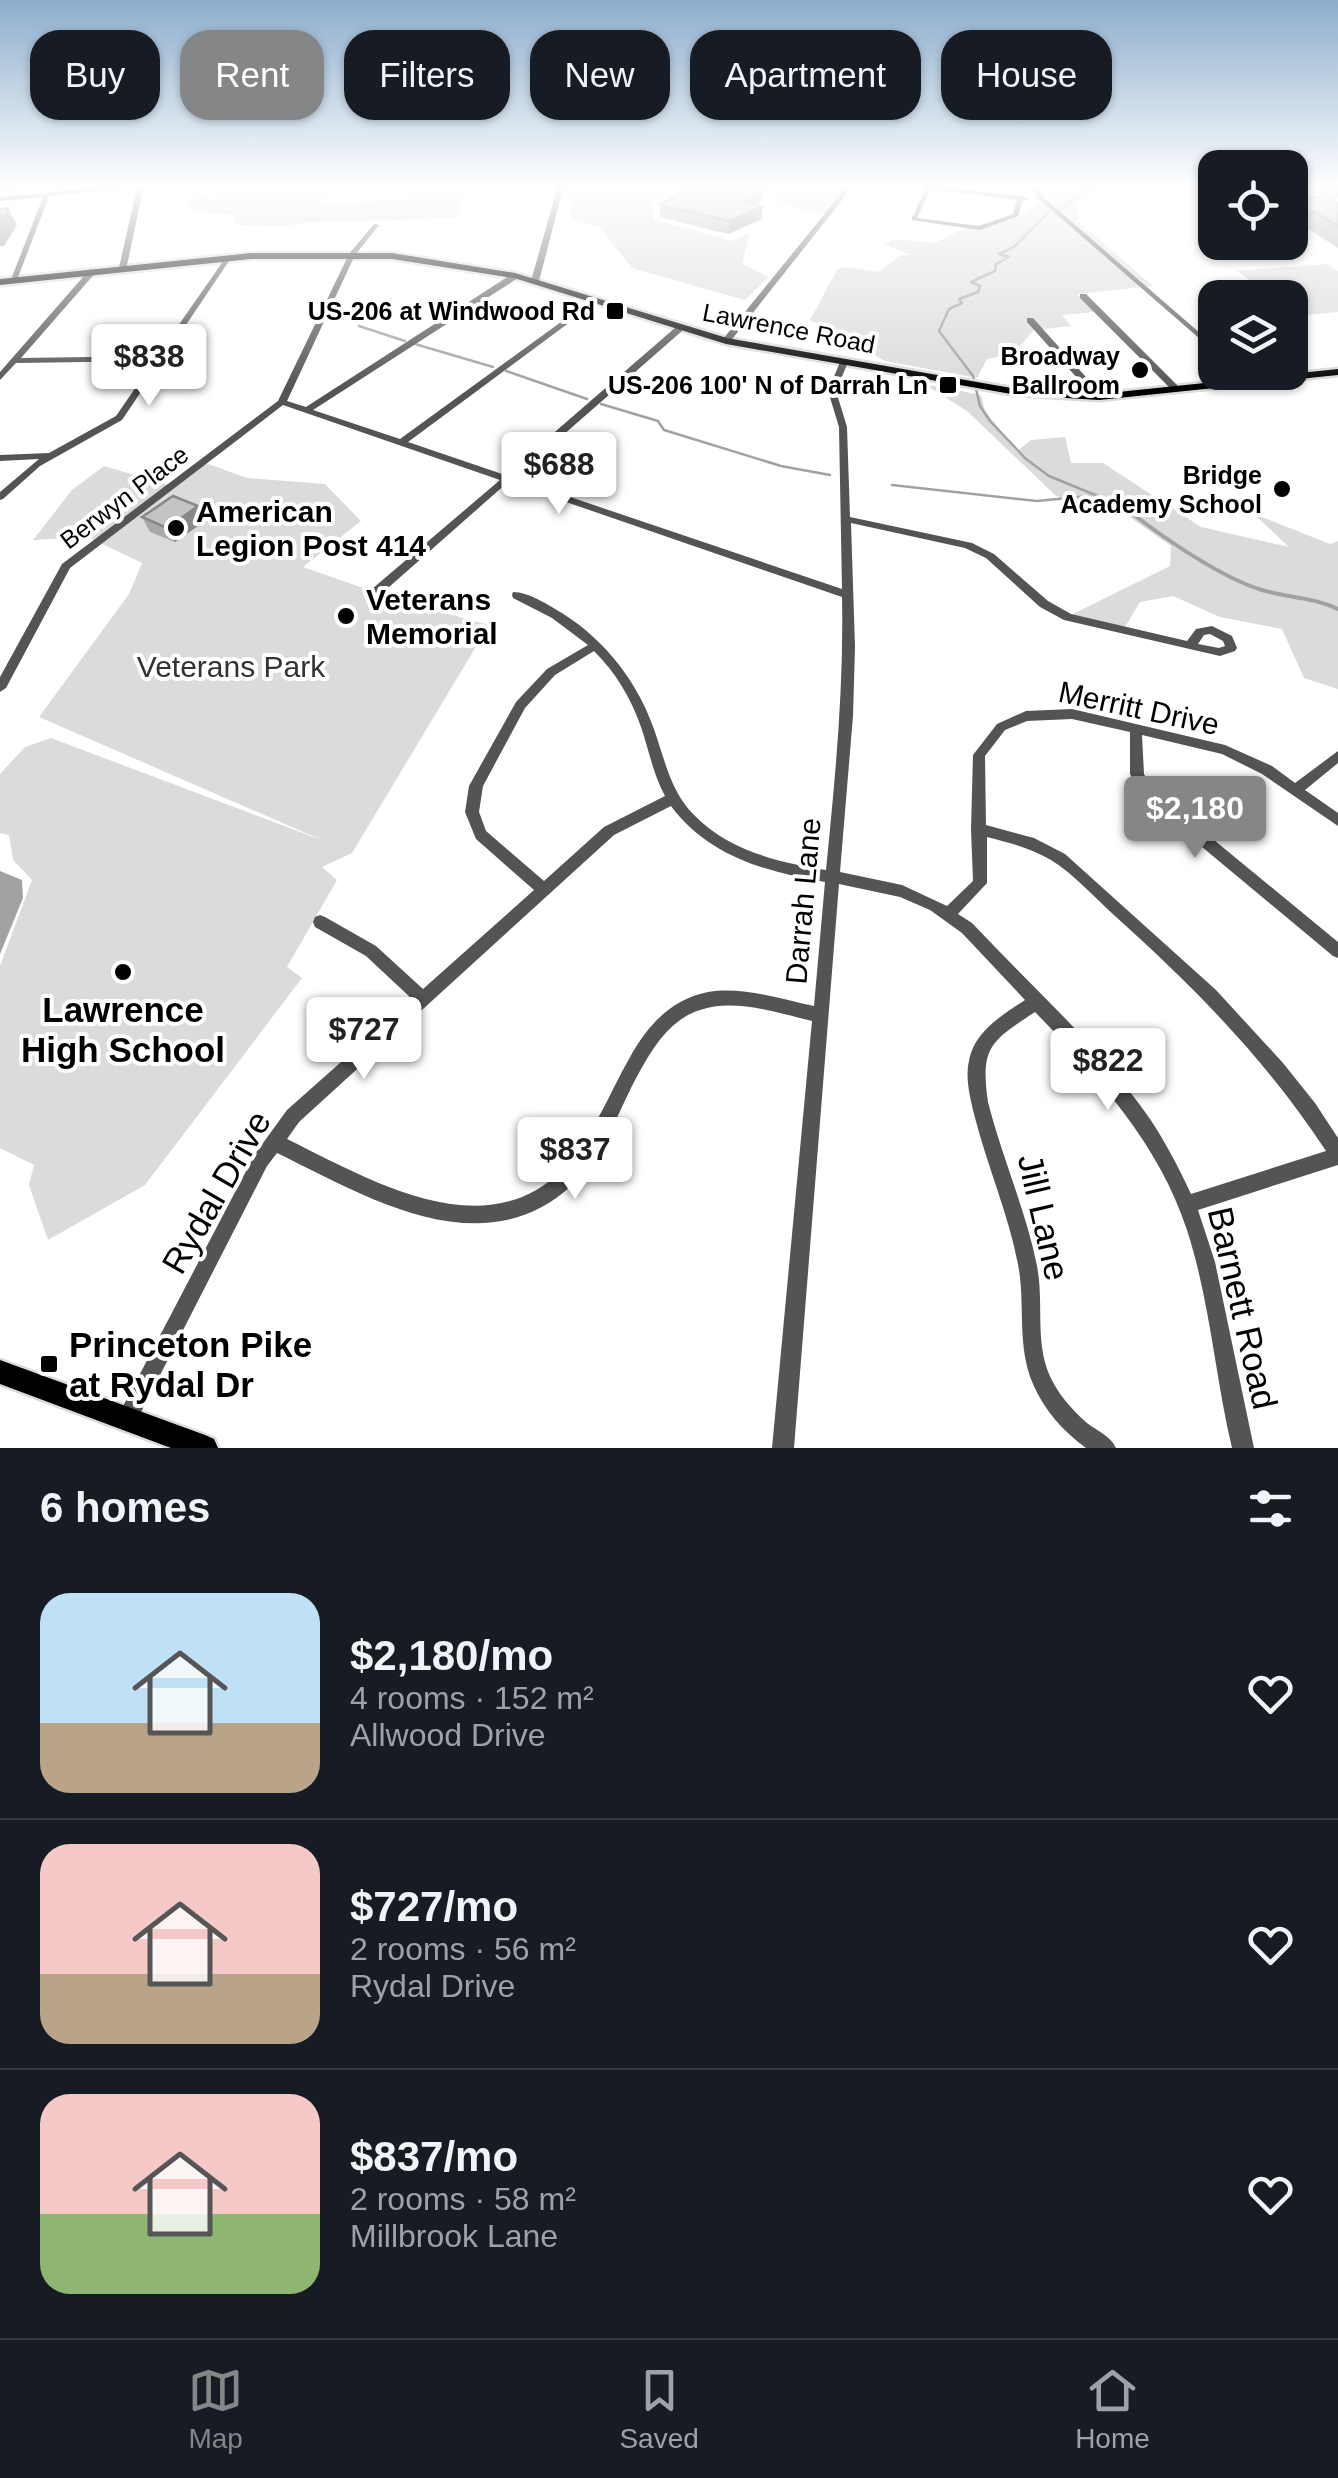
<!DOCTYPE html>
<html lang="en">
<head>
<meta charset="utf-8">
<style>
  :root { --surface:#171b24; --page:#20242c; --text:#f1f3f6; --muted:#9ea1a6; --line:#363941; --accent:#858687 }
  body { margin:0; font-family:Helvetica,sans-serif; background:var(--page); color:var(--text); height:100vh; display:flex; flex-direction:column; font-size:38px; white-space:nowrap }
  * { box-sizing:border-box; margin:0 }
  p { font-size:32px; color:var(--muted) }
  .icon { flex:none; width:55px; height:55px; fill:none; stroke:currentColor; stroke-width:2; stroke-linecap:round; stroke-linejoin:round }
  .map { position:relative; height:1448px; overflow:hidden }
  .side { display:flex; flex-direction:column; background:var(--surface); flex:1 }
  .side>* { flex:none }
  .hud { position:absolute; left:30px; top:30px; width:1280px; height:90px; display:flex; gap:20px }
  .tools { position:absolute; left:1198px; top:150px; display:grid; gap:20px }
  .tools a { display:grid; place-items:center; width:110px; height:110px; border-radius:20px; background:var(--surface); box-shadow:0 2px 8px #0004; font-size:50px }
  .price { position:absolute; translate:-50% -85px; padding:0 22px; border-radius:10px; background:#fff; color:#222; font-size:32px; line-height:65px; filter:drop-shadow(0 2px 5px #0008) }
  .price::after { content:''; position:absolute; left:50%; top:60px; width:30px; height:22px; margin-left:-15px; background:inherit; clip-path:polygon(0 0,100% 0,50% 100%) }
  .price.current { background:var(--accent); color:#fff }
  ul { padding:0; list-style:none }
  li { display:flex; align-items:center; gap:30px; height:250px; padding:0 40px }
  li+li { border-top:2px solid var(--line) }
  li span { display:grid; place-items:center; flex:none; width:280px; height:200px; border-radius:30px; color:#555 }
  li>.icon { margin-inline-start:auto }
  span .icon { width:120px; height:120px; fill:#fffc; stroke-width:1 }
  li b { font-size:42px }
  h2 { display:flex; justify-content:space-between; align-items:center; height:120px; padding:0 40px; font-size:42px }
  .pill { padding:0 35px; border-radius:30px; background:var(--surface); box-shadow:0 2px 8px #0004; font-size:35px; line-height:90px }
  .pill.current { background:var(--accent); color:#fff }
  .menu { display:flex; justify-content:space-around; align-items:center; height:140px; border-top:2px solid var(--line); background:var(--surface); font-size:28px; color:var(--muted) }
  .menu a { display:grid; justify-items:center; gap:5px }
  .menu .current { color:var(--accent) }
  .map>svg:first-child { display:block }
  .green { fill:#dbdbdb }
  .water { fill:#a2a2a2 }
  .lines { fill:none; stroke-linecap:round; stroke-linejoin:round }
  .stream-far1 { stroke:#a2a2a2; stroke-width:2.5 }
  .stream { stroke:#a2a2a2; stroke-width:4 }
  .major-casing { stroke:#dbdbdb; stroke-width:5 }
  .minor { fill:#545454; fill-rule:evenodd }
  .major { fill:#000; fill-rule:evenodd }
  .wall { fill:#a9a9a9 }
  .shaded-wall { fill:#898989 }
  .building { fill:#c4c4c4; stroke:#898989; stroke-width:2.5 }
  .poi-dot { fill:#000; stroke:#fff; stroke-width:4 }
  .labels { text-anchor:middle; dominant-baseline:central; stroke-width:8; stroke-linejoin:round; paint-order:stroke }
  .far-poi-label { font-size:25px; font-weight:bold; fill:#000; stroke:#fff; text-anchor:end }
  .far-street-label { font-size:25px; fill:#000; stroke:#fff }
  .poi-label { font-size:30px; font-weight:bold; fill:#000; stroke:#fff; text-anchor:start }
  .park-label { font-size:30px; fill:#323232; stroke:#fff }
  .street-label { font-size:30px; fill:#000; stroke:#fff }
  .near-poi-label { font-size:35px; font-weight:bold; fill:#000; stroke:#fff }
  .near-street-label { font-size:35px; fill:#000; stroke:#fff }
</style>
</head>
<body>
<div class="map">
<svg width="1338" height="1448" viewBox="0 0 1338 1448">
  <rect width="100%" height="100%" fill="#fff"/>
  <!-- green -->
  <path class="green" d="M228,185L328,189L320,203L403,200L420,189H467L458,218L302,223L280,227L237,225L232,215L198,212L187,206L196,196L214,199L229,196Z
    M570,185H679L653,205L654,220L733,241L750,232L742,264L769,277L745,300L632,268L600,228L571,218Z
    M782,185H848L827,214L783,205L773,194Z
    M1034,185H1104L1076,203L1078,222L1153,286L1077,294L1094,312L1062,315L1071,326L1034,330L1013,354L987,359L977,378L885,361L810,320L837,270L843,267L879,272L900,256L911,255L885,245L894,239L935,243L961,230L1021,215L1037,203Z
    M1327,264L1338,271V312L1297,316L1290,311V298L1272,297L1237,271Z
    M924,384L981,395L985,411L1017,451L1031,440L1065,437L1071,463H1103L1201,527L1289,547L1254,514L1330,544L1338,541V689L1304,678L1282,629L1220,617L1173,596L1140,602L1123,630L1065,618L1170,566L1171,546L1124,513L1056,496L967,411Z
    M203,462L247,478L325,484L361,521L303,567L398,600L489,625L352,853L322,867L337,880L287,967L302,978L145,1185L48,1240L29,1185L34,1165L0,1148V966L32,880L13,860L9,835L0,833V774L25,747L51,738L324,841L39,717L129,594L142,563L88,537L33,540L72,490L104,466L172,486Z"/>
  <!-- water -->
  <path class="water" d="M0,871L22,880L23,898L0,954Z"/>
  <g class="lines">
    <!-- stream-far1 -->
    <path class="stream-far1" d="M1060,209L1098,185
      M1050,211L1014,247L999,254L1009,257L996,264L995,271L971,282L980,286L978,292L959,299L962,303L949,309L939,331L973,376L980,406L990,421L1026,459L1049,476L1122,506L1137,517
      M359,326L405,341
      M415,344L493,367
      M506,371L587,399
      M601,404L658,421L664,430L781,466L830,475
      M892,485L1037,501L1089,496"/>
    <!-- stream -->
    <path class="stream" d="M1134,515C1167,540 1222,578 1262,590C1288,598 1313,597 1338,609"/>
    <!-- major casing -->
    <g class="major-casing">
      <path id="major" d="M251,253H392L515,273L727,338L1017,389L1099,394L1338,369V375L1099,400L1017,395L726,344L514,278L392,259H251L0,285V279Z
        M0,1360L205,1435L214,1439L218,1448H171L0,1384Z"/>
    </g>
    <!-- minor -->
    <path class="minor" d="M117,185H144L126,270L119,268L137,187L49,196L17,280L10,282L43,197L0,201V197Z
      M558,185H564L539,281L535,283L531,281Z
      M848,185H854L729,343H723V339Z
      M927,185L1021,196L1029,199L1023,201L1018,216L980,230L911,220ZM931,189L1017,200L1013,214L979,226L917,218Z
      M1030,185H1036L1044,198L1215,346V352L1040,200Z
      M374,224L379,225L355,255L287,401L306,407L512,274H518V278L313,410L400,439L594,298H597V302L408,442L505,475L676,327H682V331L514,478L842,589L839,427L828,391L840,362L844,360L848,362L836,391L847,427L850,517L972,543L994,554L1048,601L1071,614L1187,641L1196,629L1212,626L1232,636L1237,648L1235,651L1220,656L1064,620L1040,607L986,558L965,548L851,523L855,647L853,716L840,872L902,885L947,906L973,881L971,829L973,755L997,724L1026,711L1072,709L1225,745L1272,766L1295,783L1338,751V763L1305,790L1338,813V826L1262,774L1222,754L1142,735L1144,774L1152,789L1338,942V958L1333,956L1142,797L1130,774V732L1072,719L1027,721L1005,730L985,756L986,825L1034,838L1065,854L1216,990L1283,1063L1315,1103L1338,1138V1165L1198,1210L1215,1262L1254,1448H1232C1215,1376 1210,1301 1187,1230C1159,1144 1097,1076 1035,1012C991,1041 980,1047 988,1102C1002,1157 1026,1211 1037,1266C1044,1302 1035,1340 1049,1374C1057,1393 1072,1410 1087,1423C1097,1431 1111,1436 1116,1448H1086C1063,1431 1044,1410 1033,1384C1017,1346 1025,1309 1019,1270C1010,1217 987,1166 974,1114C970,1097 965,1078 969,1061C974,1032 1002,1015 1025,1000L962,933L930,910L900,897L839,884L794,1448H772L812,1021C777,1013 735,998 700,1010C665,1021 647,1058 631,1088C615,1121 600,1160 572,1185C483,1268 367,1197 277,1153L267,1166L134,1426L127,1429L120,1426L117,1419L120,1412L255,1154L287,1110L412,999L366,956L315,927L313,922L315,917L320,915L325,917L376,946L423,989L534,890L476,839L465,812L469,786L516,702L547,669L588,645L552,618L513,598L512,595L513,592C529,592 548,605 562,613C606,641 638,682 655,732C665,761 671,792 694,815C729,851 778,862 826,870C835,779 844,689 842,597L508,482L380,595H372L371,592L372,589L500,480L283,405L70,568L6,688L0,692V677L62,564L278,401L349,254ZM1210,634L1223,641L1225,646L1219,648L1198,644L1204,635ZM594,651C616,673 631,698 641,727C649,750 653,774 665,796L604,827L544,881L486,831L479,812L483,786L525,708L555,675ZM671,806C708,856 766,872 825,882L814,1006C780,999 743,986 708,992C671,999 646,1027 629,1059C608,1096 592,1139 562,1170C483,1249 367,1178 287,1139L299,1122L614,835ZM987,837C1010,843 1031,848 1051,860C1074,874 1096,899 1115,916C1195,988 1267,1061 1326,1151L1191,1194C1179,1168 1166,1143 1150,1119C1100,1047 1032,987 972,923L958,914L987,883Z
      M228,256L231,258L122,420L40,466L3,499L0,500V492L39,459L0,461V455L49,453L116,416L154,361L16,363L0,380V372L90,269L97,271L21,358L157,356L226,257Z
      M1080,294H1086L1179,387V391H1173L1080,298Z
      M1027,318H1033L1102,395V399H1096L1027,322Z
      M1237,372H1246L1255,381L1248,383Z"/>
    <!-- major -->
    <use href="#major" class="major"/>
  </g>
  <!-- wall -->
  <path class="wall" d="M1185,185H1215V188L1192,190Z
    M1301,185H1338V198L1331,199L1338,203V248L1307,228L1290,230V199L1319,197Z
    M763,200L756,205L762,219L728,234L660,217V205Z
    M198,506L205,521L175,542L150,532L142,517Z"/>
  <!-- shaded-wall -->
  <path class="shaded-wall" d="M2,185H32L31,188L4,191Z
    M1194,185H1205L1204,188L1192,190Z
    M764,188L763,200L743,214L744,202Z
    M762,207V219L728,234L729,221Z
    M8,208L17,225L4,246H0V221Z
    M198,506L205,521L175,542L167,528Z"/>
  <!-- building -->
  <path class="building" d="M692,185L701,188L706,185H753L764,188L744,202L762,207L729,221L660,205Z
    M1327,196L1338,203V226L1315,212L1296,213L1290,209V199Z
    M8,208L0,221V209Z
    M173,496L198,506L167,528L142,517Z"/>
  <!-- sky -->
  <linearGradient id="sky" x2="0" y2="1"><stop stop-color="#8cadcc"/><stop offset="0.48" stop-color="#fff"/><stop offset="1" stop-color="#fff" stop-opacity="0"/></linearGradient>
  <rect width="1338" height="388" fill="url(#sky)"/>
  <!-- markers -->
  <g class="poi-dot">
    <rect x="605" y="301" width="20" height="20" rx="5"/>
    <circle cx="1140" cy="370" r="10"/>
    <rect x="938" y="375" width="20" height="20" rx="5"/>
    <circle cx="1282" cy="489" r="10"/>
    <circle cx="176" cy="528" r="10"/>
    <circle cx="346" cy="616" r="10"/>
    <circle cx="123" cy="972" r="10"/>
    <rect x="39" y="1354" width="20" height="20" rx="5"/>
  </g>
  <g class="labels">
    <!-- far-poi labels -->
    <g class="far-poi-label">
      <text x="595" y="311">US-206 at Windwood Rd</text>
      <text x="1120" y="356">Broadway<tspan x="1120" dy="29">Ballroom</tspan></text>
      <text x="928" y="385">US-206 100' N of Darrah Ln</text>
      <text x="1262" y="475">Bridge<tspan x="1262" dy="29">Academy School</tspan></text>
    </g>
    <!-- far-street labels -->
    <g class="far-street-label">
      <text transform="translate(789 328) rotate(11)">Lawrence Road</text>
      <text transform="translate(124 497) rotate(-37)">Berwyn Place</text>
    </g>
    <!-- poi labels -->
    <g class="poi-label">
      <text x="196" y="511">American<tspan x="196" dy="34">Legion Post 414</tspan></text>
      <text x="366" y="599">Veterans<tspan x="366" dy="34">Memorial</tspan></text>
    </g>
    <!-- park labels -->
    <g class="park-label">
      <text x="231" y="666">Veterans Park</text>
    </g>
    <!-- street labels -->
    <g class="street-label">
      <text transform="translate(1139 708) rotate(12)">Merritt Drive</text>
      <text transform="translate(803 901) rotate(-85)">Darrah Lane</text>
    </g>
    <!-- near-poi labels -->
    <g class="near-poi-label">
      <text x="123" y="1009">Lawrence<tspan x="123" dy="40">High School</tspan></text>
      <text x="69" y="1344" text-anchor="start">Princeton Pike<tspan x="69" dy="40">at Rydal Dr</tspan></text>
    </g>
    <!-- near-street labels -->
    <g class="near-street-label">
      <text transform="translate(216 1192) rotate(-60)">Rydal Drive</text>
      <text transform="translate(1044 1217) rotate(77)">Jill Lane</text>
      <text transform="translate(1243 1308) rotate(77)">Barnett Road</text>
    </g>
  </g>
</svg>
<div class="tools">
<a><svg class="icon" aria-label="locate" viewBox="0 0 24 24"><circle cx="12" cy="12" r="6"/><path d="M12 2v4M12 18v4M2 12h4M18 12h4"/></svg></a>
<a><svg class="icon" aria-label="layers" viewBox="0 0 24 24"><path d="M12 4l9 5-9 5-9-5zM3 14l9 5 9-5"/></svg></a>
</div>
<b class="price" style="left:149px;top:409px">$838</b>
<b class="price" style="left:559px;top:517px">$688</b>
<b class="price current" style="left:1195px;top:861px">$2,180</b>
<b class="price" style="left:364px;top:1082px">$727</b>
<b class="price" style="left:1108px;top:1113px">$822</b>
<b class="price" style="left:575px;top:1202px">$837</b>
<div class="hud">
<a class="pill">Buy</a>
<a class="pill current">Rent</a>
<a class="pill">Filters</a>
<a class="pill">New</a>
<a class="pill">Apartment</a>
<a class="pill">House</a>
</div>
</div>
<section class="side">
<h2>6 homes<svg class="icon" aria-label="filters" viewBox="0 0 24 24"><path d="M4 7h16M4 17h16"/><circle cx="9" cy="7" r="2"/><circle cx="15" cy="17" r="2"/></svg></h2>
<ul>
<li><span style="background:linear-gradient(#bfe0f5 65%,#b9a48a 0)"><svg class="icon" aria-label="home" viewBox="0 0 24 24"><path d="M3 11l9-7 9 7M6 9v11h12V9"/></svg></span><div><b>$2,180/mo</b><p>4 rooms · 152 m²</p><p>Allwood Drive</p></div><svg class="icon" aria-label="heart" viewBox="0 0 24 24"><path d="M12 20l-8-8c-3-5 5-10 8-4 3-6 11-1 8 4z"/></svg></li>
<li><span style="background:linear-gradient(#f6c9c9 65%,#b9a48a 0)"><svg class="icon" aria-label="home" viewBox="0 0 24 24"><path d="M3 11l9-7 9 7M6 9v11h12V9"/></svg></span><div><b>$727/mo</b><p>2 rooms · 56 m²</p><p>Rydal Drive</p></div><svg class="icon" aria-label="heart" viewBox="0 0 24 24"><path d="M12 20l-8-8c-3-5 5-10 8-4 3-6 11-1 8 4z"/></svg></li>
<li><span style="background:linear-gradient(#f6c9c9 60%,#8fb573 0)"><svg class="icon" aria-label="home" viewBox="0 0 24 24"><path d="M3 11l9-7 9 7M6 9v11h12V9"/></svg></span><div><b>$837/mo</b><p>2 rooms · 58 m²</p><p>Millbrook Lane</p></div><svg class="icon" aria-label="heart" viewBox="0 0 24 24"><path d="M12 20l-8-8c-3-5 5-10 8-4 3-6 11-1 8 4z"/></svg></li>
</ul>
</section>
<nav class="menu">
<a class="current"><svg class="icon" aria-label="map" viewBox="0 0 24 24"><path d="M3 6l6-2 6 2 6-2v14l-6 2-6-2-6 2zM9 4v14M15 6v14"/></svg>Map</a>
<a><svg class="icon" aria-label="saved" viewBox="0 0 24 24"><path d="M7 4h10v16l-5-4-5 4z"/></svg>Saved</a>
<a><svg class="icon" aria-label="home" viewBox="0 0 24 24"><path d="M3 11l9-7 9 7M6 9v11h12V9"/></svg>Home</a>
</nav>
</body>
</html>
